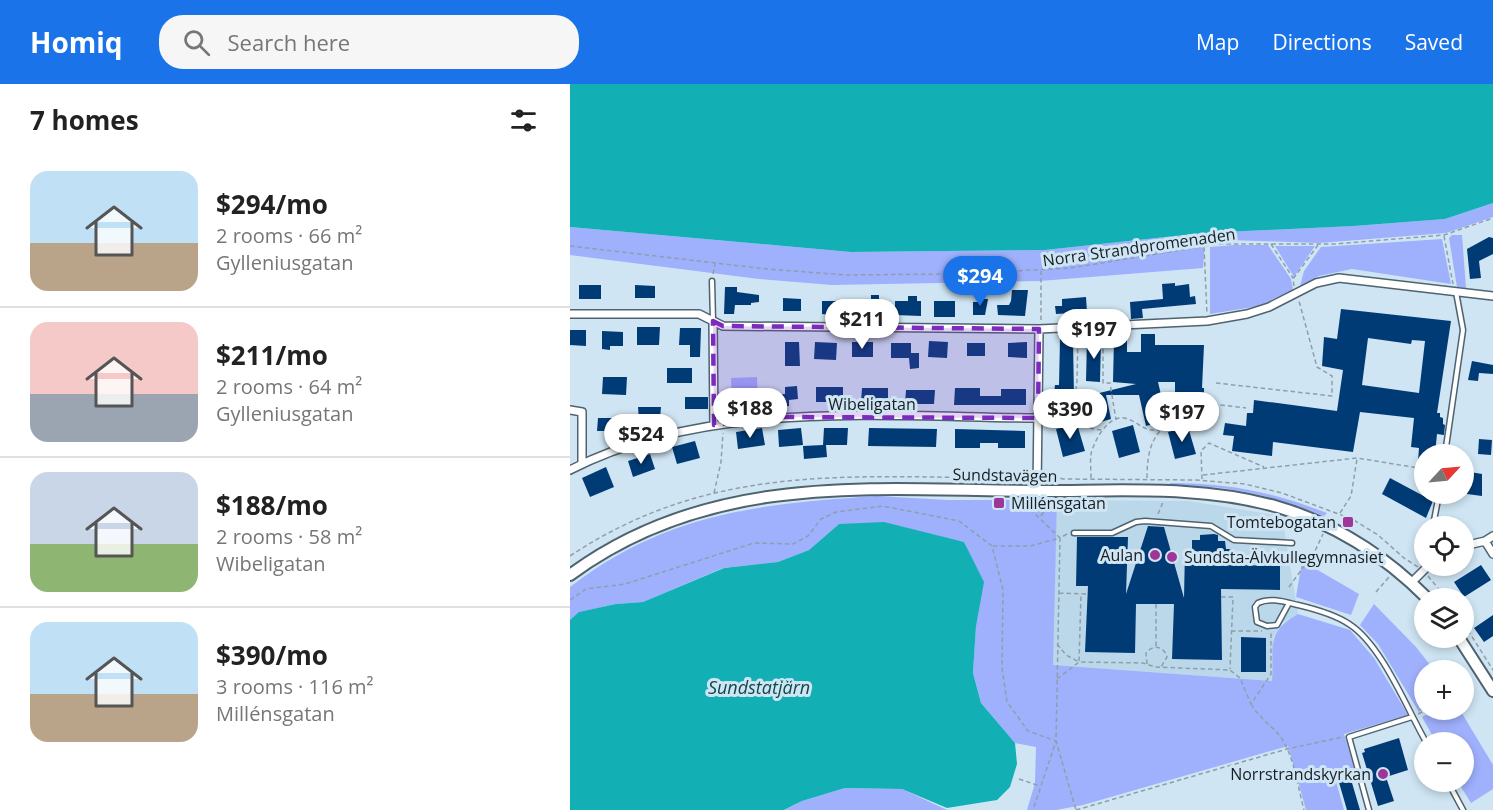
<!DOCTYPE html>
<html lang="en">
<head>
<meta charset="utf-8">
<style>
  :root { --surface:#fff; --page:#f6f6f6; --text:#222; --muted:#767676; --line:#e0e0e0; --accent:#1a73e8 }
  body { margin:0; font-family:"Open Sans",sans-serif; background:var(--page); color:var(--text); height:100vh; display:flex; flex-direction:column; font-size:22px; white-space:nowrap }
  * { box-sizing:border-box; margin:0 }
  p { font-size:20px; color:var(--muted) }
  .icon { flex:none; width:33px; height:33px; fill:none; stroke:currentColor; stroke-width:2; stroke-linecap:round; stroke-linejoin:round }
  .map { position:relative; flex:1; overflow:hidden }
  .panel { display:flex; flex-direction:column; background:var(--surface); width:570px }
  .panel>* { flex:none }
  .needle { width:39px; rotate:64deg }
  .buttons { position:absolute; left:844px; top:360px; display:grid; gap:12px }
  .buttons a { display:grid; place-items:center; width:60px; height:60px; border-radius:50%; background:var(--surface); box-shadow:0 3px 9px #0003; font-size:30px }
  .price { position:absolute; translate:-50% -51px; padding:0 14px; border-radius:21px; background:#fff; color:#222; font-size:20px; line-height:39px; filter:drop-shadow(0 2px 3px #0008) }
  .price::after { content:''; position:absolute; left:50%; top:36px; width:18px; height:14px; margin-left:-9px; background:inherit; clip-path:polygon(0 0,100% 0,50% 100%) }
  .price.current { background:var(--accent); color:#fff }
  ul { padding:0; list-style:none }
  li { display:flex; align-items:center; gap:18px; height:150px; padding:0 30px }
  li+li { border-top:2px solid var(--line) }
  li span { display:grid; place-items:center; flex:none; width:168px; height:120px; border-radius:18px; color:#555 }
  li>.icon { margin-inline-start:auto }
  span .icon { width:72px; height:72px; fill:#fffc; stroke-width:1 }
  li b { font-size:26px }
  h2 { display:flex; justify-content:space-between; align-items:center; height:72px; padding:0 30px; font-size:26px }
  header { display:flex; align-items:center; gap:36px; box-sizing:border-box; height:84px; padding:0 30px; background:var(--accent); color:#fff }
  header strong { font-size:28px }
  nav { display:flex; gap:33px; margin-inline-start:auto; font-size:21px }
  .search { width:420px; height:54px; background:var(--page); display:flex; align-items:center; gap:15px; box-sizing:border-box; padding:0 21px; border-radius:24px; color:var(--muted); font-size:22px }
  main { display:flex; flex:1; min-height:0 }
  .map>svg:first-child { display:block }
  .built { fill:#bbd7ea }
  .green { fill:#9fb0fd }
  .water { fill:#12b0b5 }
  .building { fill:#013b76; fill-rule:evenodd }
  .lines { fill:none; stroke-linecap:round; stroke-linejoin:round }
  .lane-casing { stroke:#4f636f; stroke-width:7 }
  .street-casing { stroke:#4f636f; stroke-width:10 }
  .secondary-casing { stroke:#4f636f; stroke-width:14 }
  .path { stroke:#8e9faa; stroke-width:1.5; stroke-dasharray:4.5 3; stroke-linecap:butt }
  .lane { stroke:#fff; stroke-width:4 }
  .street { stroke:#fff; stroke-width:7 }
  .secondary { stroke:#fff; stroke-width:10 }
  .marked { fill:#7b2cbf; fill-opacity:0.2; stroke:#7b2cbf; stroke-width:4.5; stroke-dasharray:12 8; stroke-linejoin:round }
  .poi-dot { fill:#9e3699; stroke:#cfe5f3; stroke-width:2 }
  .labels { text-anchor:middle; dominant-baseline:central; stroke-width:6; stroke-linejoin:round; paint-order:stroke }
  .street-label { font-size:16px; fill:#161e23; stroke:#cfe5f3 }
  .poi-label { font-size:16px; fill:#161e23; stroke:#cfe5f3; text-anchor:end }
  .water-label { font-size:18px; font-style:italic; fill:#0e4a4c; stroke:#cfe5f3 }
</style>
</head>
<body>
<header>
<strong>Homiq</strong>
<div class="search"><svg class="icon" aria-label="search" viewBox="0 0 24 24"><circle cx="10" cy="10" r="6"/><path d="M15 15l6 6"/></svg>Search here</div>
<nav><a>Map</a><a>Directions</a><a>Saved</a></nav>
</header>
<main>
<section class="panel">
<h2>7 homes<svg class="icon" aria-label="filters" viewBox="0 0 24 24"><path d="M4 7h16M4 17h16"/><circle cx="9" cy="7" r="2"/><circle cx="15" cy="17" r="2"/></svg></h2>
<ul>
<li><span style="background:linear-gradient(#bfe0f5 60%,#b9a48a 0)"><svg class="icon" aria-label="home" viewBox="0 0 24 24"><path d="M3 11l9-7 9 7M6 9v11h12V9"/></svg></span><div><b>$294/mo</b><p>2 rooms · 66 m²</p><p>Gylleniusgatan</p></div></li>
<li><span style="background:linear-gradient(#f6c9c9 60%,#9aa5b1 0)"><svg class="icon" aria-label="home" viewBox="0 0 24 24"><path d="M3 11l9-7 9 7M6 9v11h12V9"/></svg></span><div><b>$211/mo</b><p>2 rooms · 64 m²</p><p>Gylleniusgatan</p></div></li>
<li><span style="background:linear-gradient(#c9d6e8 60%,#8fb573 0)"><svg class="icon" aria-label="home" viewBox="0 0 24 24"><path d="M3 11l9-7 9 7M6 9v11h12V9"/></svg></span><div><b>$188/mo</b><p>2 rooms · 58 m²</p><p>Wibeligatan</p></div></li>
<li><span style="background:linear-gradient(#bfe0f5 60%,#b9a48a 0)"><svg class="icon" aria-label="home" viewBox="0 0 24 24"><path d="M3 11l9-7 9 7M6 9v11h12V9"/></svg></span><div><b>$390/mo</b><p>3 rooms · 116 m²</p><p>Millénsgatan</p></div></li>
</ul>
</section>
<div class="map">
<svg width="923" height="726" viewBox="0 0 923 726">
  <rect width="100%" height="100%" fill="#cfe5f3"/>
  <!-- built -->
  <path class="built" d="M487,416L619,417L712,432L728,530L712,539L703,554V597L482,581Z"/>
  <!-- green -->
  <path class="green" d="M923,119V133L876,149L749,159L660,156L635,159L633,184L470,197L262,201L189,195L0,171V143L281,168L475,166L633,149L784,142L875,135Z
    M882,151H892L896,204L887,203L879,154Z
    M872,155L881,200L782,185L749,192L730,202L734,187L751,163Z
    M664,161H698L721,195L723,206L689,222L640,230V163Z
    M705,162H745L724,193Z
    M187,293L188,323L162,324L161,294Z
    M600,399C659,399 702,408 757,429L754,432C702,412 656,399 599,403Z
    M306,412L378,416H487L483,581L702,597C705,564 694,549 728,530L780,546L804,574L838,631L774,650L785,687L765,694L774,726H736L718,662L513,721L486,726H457L465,699L466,663L445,659L411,619L403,589L406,542L401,474L394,458L269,440L239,466L208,478L153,484L73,518L46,520L10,528L0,536V503C96,429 189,420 306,412Z
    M732,477L789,510L781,531L726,513Z
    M804,520L846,563L864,586H855V624L849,628L808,560L790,541Z
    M865,626H890L923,681V705L901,719L888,698H894V658H866L852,633Z
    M275,704L332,705L377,726H215L232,717Z"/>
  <!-- water -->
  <path class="water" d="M0,0H923V119L875,135L784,142L633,149L475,166L281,168L0,143Z
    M314,438L394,458L414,498L406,542L403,589L411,619L445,659L447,680L440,703L427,716L377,724L332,705L275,704L232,717L214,726H0V536L9,528L46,520L73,518L154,484L208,478L239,466L269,440Z"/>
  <!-- building -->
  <path class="building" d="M919,153L923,154V170L909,177L911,194L900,195L897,165Z
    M605,199V202L619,200L620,213L625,212L626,220L572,225L573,234L561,235L560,218L593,215L592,200Z
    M9,201H31V215H9Z
    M65,201L85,202V214H65Z
    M155,203H167V208L189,211V218L181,219V221H165L164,230H154Z
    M442,206H458L455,232L428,231L427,221H439L441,217Z
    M301,211H309V233L290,232V219H301Z
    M338,212H347V217H351V232L325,231V217H338Z
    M516,213L517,228L486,230L485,222H492V215Z
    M213,214L231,215V227H213Z
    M409,215H418L415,231H403V218H409Z
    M252,217H274V233L252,230Z
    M364,217H385V233H364Z
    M771,225L881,237L867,329H870V333L873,334V340L875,341L874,351L867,350L865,370H855V377H848L849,364L841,363L844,334L790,328L783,368L703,358L702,372L662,367L664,352L653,351L655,339L676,342L677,329H683L684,316L767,327L773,286L752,282L754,253L767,255ZM798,254L841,260L842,256L855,257L849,309L792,301Z
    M67,243H90L89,261H67Z
    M110,244H131L130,273H120V261H109Z
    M0,246H16V262L0,261Z
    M32,247L53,248V262H40V266L32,265Z
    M571,250H585V261H634L632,304H634V312H605V298H588L597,336L576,342L569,311H536L541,335L520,341L513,313L566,300L543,298L544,255H557V268H571Z
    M490,255H503L504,312L497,328L484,338L482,327L491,322L497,310H484L485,301H489Z
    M517,255H531L530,298L516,297Z
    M359,257L378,258L377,274L358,273Z
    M215,258H229L230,282H215Z
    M245,258L267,259L266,276L244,275Z
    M282,258H303V273H282Z
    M457,258V274L438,273V259Z
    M321,259H341V269H349V284L340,285L339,274H321Z
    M397,259H415V272H397Z
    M902,277L923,281V290L909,289L908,297L898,296Z
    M97,284H122V299H97Z
    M33,293H57L56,311L32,310Z
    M227,302L228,315L219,316V322L198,324L197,312L215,310V303Z
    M246,303H273V318H246Z
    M292,304H318V319L291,318Z
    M385,304H410V312H431V305H456V321H384Z
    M336,306H365L364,320H335Z
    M115,313H138V325H115Z
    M604,317L632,328V340L618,339L610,333L597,318Z
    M68,323H91L90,335L69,336Z
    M28,334H48V347H27Z
    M507,340L515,367L493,373L486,345Z
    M563,341L570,368L549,374L542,347Z
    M618,343L626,370L605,375L598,348Z
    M192,344L195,361L168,365L166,348Z
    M231,344L233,361L209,363L208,346Z
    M254,344H278L277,361H256L257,373L234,375L233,362L253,361Z
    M299,344L367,345L366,363L298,362Z
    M385,345L455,347V364H428V359H410V364H385Z
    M909,355L922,356L921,371L908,370Z
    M125,357L130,374L107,380L102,363Z
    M80,370L85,385L63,393L58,377Z
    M36,383L44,403L20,413L12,394Z
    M900,388L912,390V412L897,410L898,405H894V398H899Z
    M820,394L863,417L856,434L812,410Z
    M578,442L594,443L614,514L615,465H622V456H630V451L644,450L648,451V457H655L656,465H663V481L710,482V506L651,505L652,576L602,575L604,520H566L565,569L515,568L518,502H506L507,453H558L556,510Z
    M911,481L921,496L894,513L884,498Z
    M923,531V552L914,558L904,544Z
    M671,553L696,554V588H671Z
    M829,654L838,686L816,693L824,717L808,722L792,669L795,668L794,665Z
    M780,692L790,726H777L768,695Z"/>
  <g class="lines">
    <!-- lane casing -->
    <g class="lane-casing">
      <path id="lane" d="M142,197L143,237
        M875,370L893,246L886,208
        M863,442L869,410
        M504,449H542L566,438L575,437L641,442L664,456L722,459
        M719,519L707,541L697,542L687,538L685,523L688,519C700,513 715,518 728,521C745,525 764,530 779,540C812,561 837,625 856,658
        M878,698L893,726
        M799,726L779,653L842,633"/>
    </g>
    <!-- street casing -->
    <g class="street-casing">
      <path id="street" d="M0,230H129L153,242L469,245L637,237L677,230L699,223L746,199L769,194L923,212
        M143,237L144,341
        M0,326L12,328V380
        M0,386C137,315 317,333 468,334
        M467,407L469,245
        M915,457L923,470
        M894,462L915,457L923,452
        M842,498L858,482"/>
    </g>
    <!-- secondary casing -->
    <g class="secondary-casing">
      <path id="secondary" d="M0,491C142,386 307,406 473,407C550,407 633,401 708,423C766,440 815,472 857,514
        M889,554L923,607"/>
    </g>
    <!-- path -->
    <path class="path" d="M874,152L883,200
      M701,160L723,194
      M0,162L197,185L276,191L382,190L501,184L648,160H765L874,151L923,134
      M634,163L637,230
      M143,190L145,180
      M724,202L723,195L748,161
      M471,236V187
      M533,250V299H540L546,336
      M646,299L762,312V292L747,283L729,217
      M643,320L676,324
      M503,329L507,297L508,251
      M475,339L503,329C511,341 517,345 532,346
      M476,390L493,395L626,396L675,400L712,409L782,435L808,451L834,474L848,483
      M633,391L787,374L855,385
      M521,394C521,386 520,377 521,370C524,357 538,331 554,334C569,337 572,348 589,346
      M577,394C577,367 582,344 610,335L621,340L640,342
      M632,395L631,367L639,359L694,383
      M144,409L151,378L153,349
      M770,429L781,412L787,375
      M588,430L593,418
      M471,432L477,423L487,417
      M497,450L490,454L486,657L506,726
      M423,462H460L490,454L461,426L458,417
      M0,472C144,376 287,394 450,394L460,390
      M858,492L876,514
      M719,503L745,467L753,450
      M806,508L819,493
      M489,509L518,510
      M651,513H663L660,585
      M0,516L16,505L55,500L184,459L223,460L238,452L251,435L266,428L313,422L389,437L422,462L433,506L432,584L437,618L458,647L486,657L463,726
      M894,540L923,586
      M661,547H692
      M487,560L496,571L509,578L511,510
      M586,562V520
      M577,580L576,569C583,560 594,562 597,573L591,583
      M487,595L509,578L573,579L585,583L660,586L670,594L681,620L701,590V549
      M681,620C689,634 701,641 710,652C724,671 728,704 734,726
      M848,630L856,626
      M449,695L470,702
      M506,726L717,665L773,653"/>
    <!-- lane -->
    <use href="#lane" class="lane"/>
    <!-- street -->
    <use href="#street" class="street"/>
    <!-- secondary -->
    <use href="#secondary" class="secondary"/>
  </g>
  <!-- marked area -->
  <path class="marked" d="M143,237L153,242L469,245L468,334L199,333L144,341Z"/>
  <!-- markers -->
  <g class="poi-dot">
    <rect x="423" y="413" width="12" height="12" rx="3"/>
    <rect x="772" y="432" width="12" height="12" rx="3"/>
    <circle cx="585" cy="471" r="6"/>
    <circle cx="602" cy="473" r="6"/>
    <circle cx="813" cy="690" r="6"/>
  </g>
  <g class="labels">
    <!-- street labels -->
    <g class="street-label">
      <text transform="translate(569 163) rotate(-8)">Norra Strandpromenaden</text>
      <text x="302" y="320">Wibeligatan</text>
      <text transform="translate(435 391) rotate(1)">Sundstavägen</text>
    </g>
    <!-- poi labels -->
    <g class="poi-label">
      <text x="441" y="419" text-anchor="start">Millénsgatan</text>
      <text x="766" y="438">Tomtebogatan</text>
      <text x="573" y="471">Aulan</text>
      <text x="614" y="473" text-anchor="start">Sundsta-Älvkullegymnasiet</text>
      <text x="801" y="690">Norrstrandskyrkan</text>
    </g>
    <!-- water labels -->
    <g class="water-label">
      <text x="189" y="603">Sundstatjärn</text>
    </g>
  </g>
</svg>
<div class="buttons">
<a><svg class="needle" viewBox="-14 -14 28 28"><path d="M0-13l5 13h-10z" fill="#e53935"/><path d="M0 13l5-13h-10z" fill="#767676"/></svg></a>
<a><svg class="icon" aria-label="locate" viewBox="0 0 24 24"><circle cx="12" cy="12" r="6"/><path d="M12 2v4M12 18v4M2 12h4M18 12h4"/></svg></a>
<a><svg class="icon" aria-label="layers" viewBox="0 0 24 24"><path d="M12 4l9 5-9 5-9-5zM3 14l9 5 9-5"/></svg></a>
<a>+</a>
<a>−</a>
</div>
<b class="price current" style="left:410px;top:223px">$294</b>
<b class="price" style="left:292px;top:266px">$211</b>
<b class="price" style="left:524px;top:276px">$197</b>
<b class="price" style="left:180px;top:355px">$188</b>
<b class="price" style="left:500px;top:356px">$390</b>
<b class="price" style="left:612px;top:359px">$197</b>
<b class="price" style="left:71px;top:381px">$524</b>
</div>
</main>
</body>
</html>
